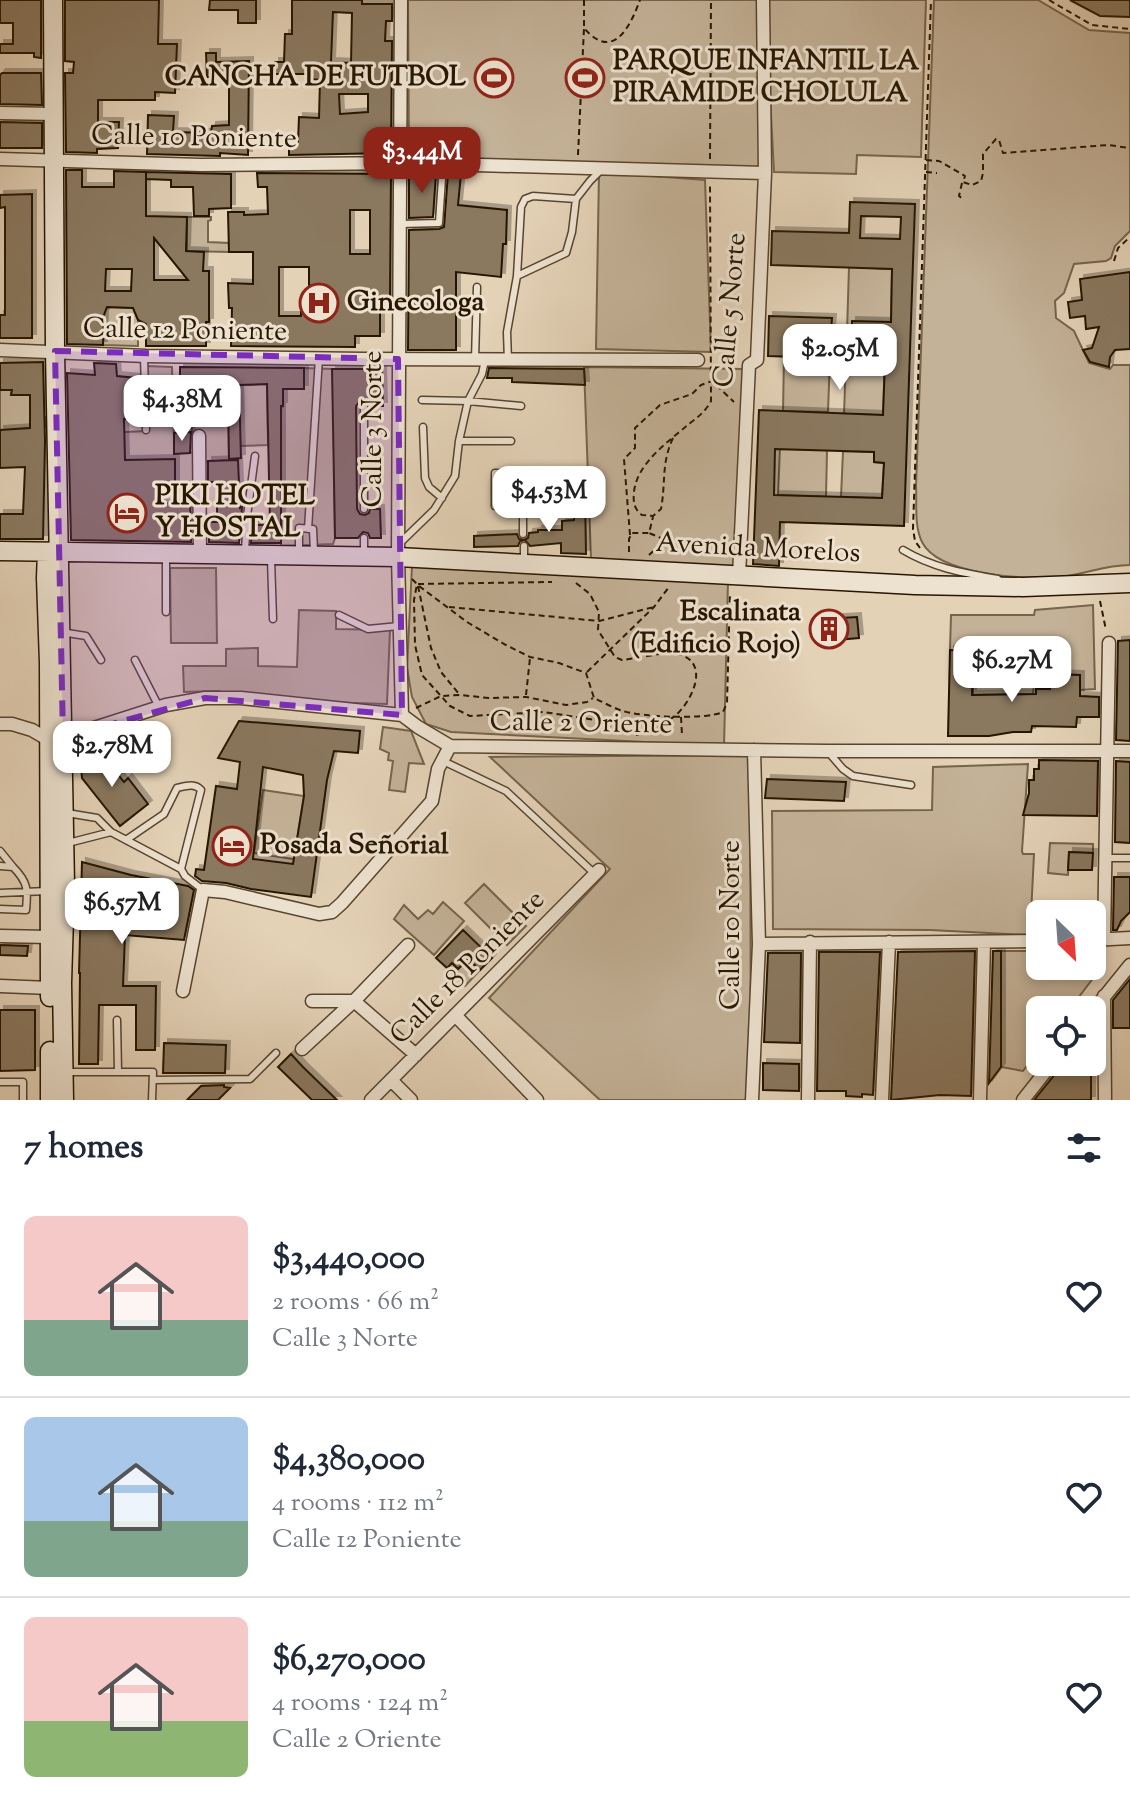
<!DOCTYPE html>
<html lang="en">
<head>
<meta charset="utf-8">
<style>
  :root { --surface:#fff; --page:#f6f6f7; --text:#1f2937; --muted:#747a83; --line:#e0e1e3; --accent:#8f2418 }
  body { margin:0; font-family:"Sorts Mill Goudy",serif; background:var(--page); color:var(--text); height:100vh; display:flex; flex-direction:column; font-size:30px; white-space:nowrap }
  * { box-sizing:border-box; margin:0 }
  p { font-size:26px; color:var(--muted) }
  .icon { flex:none; width:44px; height:44px; fill:none; stroke:currentColor; stroke-width:2; stroke-linecap:round; stroke-linejoin:round }
  .map { position:relative; height:1100px; overflow:hidden }
  .panel { display:flex; flex-direction:column; background:var(--surface); flex:1 }
  .panel>* { flex:none }
  .needle { width:52px; rotate:155deg }
  .controls { position:absolute; left:1026px; top:900px; display:grid; gap:16px }
  .controls a { display:grid; place-items:center; width:80px; height:80px; border-radius:12px; background:var(--surface); box-shadow:0 4px 12px #0003; font-size:40px }
  .price { position:absolute; translate:-50% -68px; padding:0 18px; border-radius:16px; background:#fff; color:#222; font-size:26px; line-height:52px; filter:drop-shadow(0 2px 4px #0008) }
  .price::after { content:''; position:absolute; left:50%; top:48px; width:24px; height:18px; margin-left:-12px; background:inherit; clip-path:polygon(0 0,100% 0,50% 100%) }
  .price.current { background:var(--accent); color:#fff }
  ul { padding:0; list-style:none }
  li { display:flex; align-items:center; gap:24px; height:200px; padding:0 24px }
  li+li { border-top:2px solid var(--line) }
  li span { display:grid; place-items:center; flex:none; width:224px; height:160px; border-radius:12px; color:#555 }
  li>.icon { margin-inline-start:auto }
  span .icon { width:96px; height:96px; fill:#fffc; stroke-width:1 }
  li b { font-size:34px }
  h2 { display:flex; justify-content:space-between; align-items:center; height:96px; padding:0 24px; font-size:34px }
  .map>svg:first-child { display:block }
  .green { fill:#c4b298; stroke:#76644c; stroke-width:2 }
  .building { fill:#8a785f; stroke:#281600; stroke-width:2; fill-rule:evenodd; filter:url(#shadow) }
  .lines { fill:none; stroke-linecap:round; stroke-linejoin:round }
  .lane-casing { stroke:#57452e; stroke-width:9 }
  .street-casing { stroke:#57452e; stroke-width:15 }
  .secondary-casing { stroke:#281600; stroke-width:21 }
  .path { stroke:#281600; stroke-width:2; stroke-dasharray:6 4; stroke-linecap:butt }
  .lane { stroke:#ede2d0; stroke-width:6 }
  .street { stroke:#ede2d0; stroke-width:12 }
  .secondary { stroke:#ede2d0; stroke-width:18 }
  .marked { fill:#7b2cbf; fill-opacity:0.2; stroke:#7b2cbf; stroke-width:6; stroke-dasharray:16 10; stroke-linejoin:round }
  .labels { text-anchor:middle; dominant-baseline:central; stroke-width:6; stroke-linejoin:round; paint-order:stroke }
  .poi-label { font-size:28px; font-weight:bold; fill:#281600; stroke:#ede2d0; text-anchor:start }
  .street-label { font-size:28px; fill:#281600; stroke:#ede2d0 }
</style>
</head>
<body>
<div class="map">
<svg width="1130" height="1100" viewBox="0 0 1130 1100">
  <defs>
    <filter id="shadow"><feDropShadow dx="4" dy="-4" stdDeviation="0" flood-color="#0004"/></filter>
  </defs>
  <rect width="100%" height="100%" fill="#e4d2b7"/>
  <filter id="stains"><feTurbulence type="fractalNoise" baseFrequency=".0025" numOctaves="4"/><feColorMatrix values="0 0 0 0 .2 0 0 0 0 .09 0 0 0 0 .02 0 0 0 .5 -.17"/></filter>
  <radialGradient id="worn" r=".72"><stop offset=".6" stop-color="#630" stop-opacity="0"/><stop offset="1" stop-color="#630" stop-opacity=".3"/></radialGradient>
  <!-- green -->
  <path class="green" d="M408,0H762L761,170L409,156Z
    M765,0H926L921,157L857,155L856,174L774,172Z
    M934,0H1038L1089,30L1130,33V231L1115,246L1111,258L1106,261L1074,264L1064,293L1055,301L1056,318L1074,331L1089,363L1110,369L1113,365H1130V565C1105,565 1086,574 1062,577C1029,580 939,576 922,542C914,526 917,504 916,486Z
    M599,172L705,180L711,352L596,349Z
    M187,217H211V220L208,221V242L229,243V252L187,251Z
    M849,267L892,269L891,322H852V332H847Z
    M104,307L134,308L138,320V346L103,345Z
    M784,356L830,357L828,412L783,411Z
    M846,359L885,360L883,415L844,414Z
    M146,366L172,367L173,404L147,405Z
    M584,367L743,369L734,569L591,558Z
    M304,368L333,369L335,538L333,544L281,546L280,410L283,406V389L304,388Z
    M267,384L268,445L240,446L239,385Z
    M0,390H12L11,394L30,395V417H45V427L19,429L0,435Z
    M228,402L229,460L204,462L203,432H192V404Z
    M173,417L175,453L193,452L195,492H179V484H175V460H122L124,432L148,431V418Z
    M780,449L827,450L826,497L778,495Z
    M843,451L874,452V462L884,463L882,498L841,497Z
    M412,566L728,581L724,746L451,732L426,724L412,697L407,668Z
    M170,568H216L217,643H171Z
    M1093,605L1095,689L1080,690V675L1051,674L1050,683L1034,684L1033,694L973,695V652L950,650L951,615H1034L1035,610Z
    M299,610L336,611V629L390,630L387,704L218,699L219,691L184,692L183,666H226V649L258,648V666L297,667Z
    M383,727L411,731L424,764L409,763L405,792L389,790L393,761L388,760L389,753L380,749Z
    M750,755L751,1100H600L489,998L610,869L490,757Z
    M1028,764L1022,851L1023,854H1034L1030,935L930,930L773,929L772,811L932,810L933,767Z
    M263,790L304,796L294,859L254,853Z
    M1050,843L1093,844V853L1069,852L1068,875L1048,873Z
    M484,884L526,926L507,945L465,903Z
    M443,902L464,921L434,955L394,919L404,905L418,919L428,910L433,914Z
    M1092,950H1096L1097,973L1069,1010H1040V1048L1023,1071L1001,1067V951H1040V966H1092Z
    M468,959L480,970L465,986L447,968L452,963L458,969Z"/>
  <!-- building -->
  <path class="building" d="M0,0H41V58L34,57V53H0V44H13V23H0Z
    M65,0H159L158,44H177L175,93L155,92V100H98V122H119L118,148L97,149V153L66,152L65,73H73L74,62L65,61Z
    M210,0H256V23H238V10H209Z
    M292,0H362V4H392V21H386L385,41H392L391,153L289,155V141L298,142L299,117L319,118L320,80L310,79V74H275V62H284L285,34H292ZM333,12L352,13L351,63L331,62ZM339,94H368V112L340,114Z
    M1070,0H1130V17L1100,16Z
    M206,53H216V62L249,61L248,155L220,153V156L147,154L148,115L174,116L173,132L211,133L212,126L229,125V77H207Z
    M2,73H41L42,105L0,104V75Z
    M0,122L42,123V148H0Z
    M66,170H82V187H114V171L146,172V216L187,217L186,251L204,252L203,271H209V322H206V346H146V324L138,320L133,308L107,307L104,315L103,345L67,344ZM154,238L188,280H154ZM106,269H132L131,291H105Z
    M146,172L231,174V208L209,209V216H194L193,187H171V180L146,179Z
    M409,172L436,173L433,217L409,218Z
    M257,173L391,174L390,303H380V336H355V347L231,346L232,308H229L228,283L253,284V252H229L228,212H244V215L268,214L267,187H258ZM350,210H370V254H350ZM279,267H309V302H301V316H279Z
    M448,173L461,174L458,205L507,210L506,244H503L501,277L456,272V350H408L409,230L439,229L444,227Z
    M32,194V338H0V315H5V207L0,208V195Z
    M850,202L915,204L904,526L780,522L779,566L753,564L759,410L883,415L885,360L768,356L769,316L832,318L831,332H852V321L891,322L892,269L771,265L772,231L849,233ZM861,216L901,217L900,239L860,238ZM775,449L874,452V462L884,463L882,498L774,495Z
    M1130,272V349L1115,350L1110,357L1109,367L1090,362L1083,350L1092,348L1099,327L1086,329L1085,316L1070,318L1068,302L1082,300L1080,279Z
    M43,362L45,441L43,539H0V514H23L25,467L0,468V430L30,428V395H11L12,390H0V363Z
    M94,363L116,364L117,376L137,378L140,418L124,419L125,460L175,459V484H157V504L181,503V492H190L191,542L71,540L67,373L95,375Z
    M180,367L304,368V389H283V406H281V543H251L252,525H270L267,384L239,385L241,458L229,459L228,397L192,398V407L180,408Z
    M489,368L584,369L585,385L512,382V378H487Z
    M332,369H382L383,406H370L369,402L365,400L360,401L356,406L357,509L360,514L365,515L369,513L370,509H380L381,538H370L368,533L363,532L358,538H335Z
    M151,404H173V417L152,418Z
    M191,432L190,453L174,454V433Z
    M238,460L240,508L242,507L239,543L209,542V522H217V482H208V461Z
    M575,492H585L586,554L561,553V543L530,546L525,540L520,541L518,546L474,547V536L517,534L519,539L524,540L528,538L529,533L538,532V530H562V521L574,520Z
    M857,617L859,638L825,641L824,619Z
    M1130,640V741L1116,740L1118,641Z
    M950,650L973,651L972,695L1036,694V689H1050V674L1080,675V696L1099,697V717H1077L1076,727L1032,726L1031,732H1013L989,736H948Z
    M239,721L360,731L358,753L334,751L327,780L311,897L251,889L226,883L202,881L195,876L196,869L204,870L216,786L237,789L240,762L218,758ZM263,767L303,775L304,796L293,864L253,859Z
    M100,752L124,782L128,778L148,804L120,826L82,778L81,767Z
    M1039,760L1098,761L1097,816L1023,815L1029,793V780H1034V769H1039Z
    M1116,761L1130,762V843L1115,842Z
    M767,779L846,782L844,801L765,798Z
    M1069,852L1093,853L1092,870H1068Z
    M82,862L131,875L188,886L194,890L184,940L125,935L123,986H156L155,1050H136V1005H99L98,1064H79L80,973H79Z
    M1114,877H1130V912L1121,921L1117,930H1113Z
    M463,930L492,958L480,970L468,959L458,969L452,963L447,968L436,958Z
    M0,945L28,946L27,956L0,955Z
    M975,951L971,1096L940,1095L891,1100L898,952Z
    M993,951H1001V1067L989,1083Z
    M819,952H880L873,1095L862,1094V1097L846,1096V1091H817Z
    M768,953H801L800,1043L764,1042Z
    M1130,979V1028H1113V1000Z
    M0,1010H35V1070L0,1071Z
    M164,1043L226,1045L225,1073H163Z
    M291,1054L303,1067L337,1100H312L278,1067Z
    M1062,1062H1091V1100H1034L1060,1068Z
    M763,1063L799,1064V1091L763,1090Z
    M224,1085V1087L230,1088L218,1100H187L201,1086Z"/>
  <g class="lines">
    <!-- lane casing -->
    <g class="lane-casing">
      <path id="lane" d="M400,224L439,223L443,164
        M517,276L521,207L525,199L533,196L576,199
        M144,356L146,430
        M475,360L477,287
        M508,361L507,332L517,276L566,253L572,232L576,199L590,181L600,171
        M422,400L468,401L521,406
        M364,406V509
        M423,427L425,478L429,487L442,498
        M459,441H511
        M522,507L495,506V473L523,474V534
        M308,529L319,358
        M364,538V553
        M401,542L434,510L455,476L459,441L468,401L482,374L485,360
        M524,546V560
        M903,550C933,568 964,573 998,579
        M245,551L247,516L255,456
        M299,552V528L313,529L314,552
        M166,558V612
        M271,559L273,619
        M339,615L368,629L399,626
        M61,632L86,636L101,660
        M135,660L159,707
        M830,754L843,769L853,776L911,785
        M443,761L506,791L595,874
        M67,813L97,818L111,832L181,869L201,790C195,783 186,786 177,788L164,814L126,840
        M68,843L111,832
        M0,851L13,867
        M1105,858H1130
        M0,866L13,867C28,882 28,890 26,910L0,909
        M181,869L185,876L203,890
        M0,893L47,891
        M117,1020L118,1072
        M66,1072H153L152,1100
        M153,1080L250,1079L276,1053
        M0,1082H23V1100"/>
    </g>
    <!-- street casing -->
    <g class="street-casing">
      <path id="street" d="M401,0L398,557L402,715
        M1,113L54,114
        M0,159L201,165L407,163L765,173
        M0,350L146,356L364,359L698,360
        M199,436L200,554
        M739,576L749,365L757,360L765,173L763,0
        M0,724H12L32,730L49,740L63,738L166,705L205,698H241L402,715L418,727L450,746L827,751H1130
        M0,936L50,937
        M1104,939L1109,643
        M1092,940L1130,938
        M759,944L1040,941
        M0,986L50,988
        M183,991L203,890L225,892L319,914L332,912L342,903L432,801L438,769L450,746
        M1104,996L1105,1100
        M312,1001H354L416,1055
        M1092,1012L1130,965
        M455,1015L537,1100
        M302,1049L354,1001L408,945
        M391,1080L411,1100
        M371,1100L599,870
        M752,1100L759,944L754,750
        M808,1100L810,942
        M882,1100L889,942
        M980,1100L984,942
        M1023,1100L1053,1062"/>
    </g>
    <!-- secondary casing -->
    <g class="secondary-casing">
      <path id="secondary" d="M53,0L55,351L65,885L62,983L64,1100
        M0,551L398,557L915,585L1023,587L1130,583
        M47,552L46,578L49,663L50,997
        M50,1051V1100"/>
    </g>
    <!-- path -->
    <path class="path" d="M584,0V28C613,62 630,27 640,0
      M1049,0L1092,25L1130,29
      M578,155L584,28
      M710,159L711,0
      M926,160L939,161L965,176L963,182L972,185L981,181L983,173V154L996,139L999,140L1003,153L1108,145L1130,148
      M926,172L937,173
      M962,183L959,196L963,199
      M1114,261L1118,248L1130,237
      M673,438C661,464 666,482 661,509L653,516L642,515C634,509 633,502 634,492C637,463 668,442 689,424C698,417 706,411 711,401L710,185
      M630,535L624,459L635,448V428L660,405L692,394L701,385L712,381L734,402
      M920,548L915,541L913,529L931,0
      M629,552V539L632,533H649
      M649,555L663,542L661,538L649,533L653,517
      M412,579L417,584L414,600L415,645L422,675L450,706L470,716L544,712L602,721L619,734
      M576,583L590,594L599,612L598,630L615,657L622,660C635,659 666,651 678,654C711,662 692,701 676,715C665,724 650,731 636,735
      M418,584L552,582
      M418,586L431,648L441,672L459,694
      M419,586L467,622L504,644L530,657L559,663L586,673L594,698C603,702 613,708 623,711C642,717 705,720 723,712L727,703L730,593
      M1100,601L1106,630
      M449,607L599,621L654,607
      M587,672L654,607L669,587
      M526,695L530,658
      M416,708L441,696L460,695L489,698L526,697L566,705L587,702L593,698
      M681,717L682,735"/>
    <!-- lane -->
    <use href="#lane" class="lane"/>
    <!-- street -->
    <use href="#street" class="street"/>
    <!-- secondary -->
    <use href="#secondary" class="secondary"/>
  </g>
  <!-- marked area -->
  <path class="marked" d="M55,351L398,359L402,715L205,698L63,738Z"/>
  <!-- icons -->
  <defs>
    <g id="stadium-ring" transform="scale(2)"><circle r="9.5" fill="#ede2d0" stroke="#8f2418" stroke-width="1.5"/><path d="M0-5a6.5 5 0 1 0 0 10a6.5 5 0 1 0 0-10ZM-3.5-1.8h7v3.6h-7Z" fill="#8f2418"/></g>
    <g id="hospital-ring" transform="scale(2)"><circle r="9.5" fill="#ede2d0" stroke="#8f2418" stroke-width="1.5"/><path d="M-5-5h3v3.5h4V-5h3V5h-3V1.5h-4V5h-3Z" fill="#8f2418"/></g>
    <g id="hotel-ring" transform="scale(2)"><circle r="9.5" fill="#ede2d0" stroke="#8f2418" stroke-width="1.5"/><path d="M-6-4.5h1.5V1H6V5H4.5V3h-9V5H-6ZM-4 0a1.8 1.8 0 1 1 3.6 0ZM.5 0V-2.5h3Q6-2.5 6 0Z" fill="#8f2418"/></g>
    <g id="building-ring" transform="scale(2)"><circle r="9.5" fill="#ede2d0" stroke="#8f2418" stroke-width="1.5"/><path d="M-4-6H4V6H1V3H-1V6H-4ZM-2.5-4.3h1.7v1.8h-1.7ZM.8-4.3h1.7v1.8H.8ZM-2.5-1h1.7V.8h-1.7ZM.8-1h1.7V.8H.8Z" fill="#8f2418"/></g>
  </defs>
  <g fill-rule="evenodd">
    <use href="#stadium-ring" x="494" y="78"/>
    <use href="#stadium-ring" x="585" y="78"/>
    <use href="#hospital-ring" x="319" y="303"/>
    <use href="#hotel-ring" x="127" y="513"/>
    <use href="#building-ring" x="829" y="629"/>
    <use href="#hotel-ring" x="232" y="846"/>
  </g>
  <g class="labels">
    <!-- poi labels -->
    <g class="poi-label">
      <text x="613" y="62">PARQUE INFANTIL LA<tspan x="613" dy="32">PIRAMIDE CHOLULA</tspan></text>
      <text x="466" y="78" text-anchor="end">CANCHA DE FUTBOL</text>
      <text x="347" y="303">Ginecologa</text>
      <text x="155" y="497">PIKI HOTEL<tspan x="155" dy="32">Y HOSTAL</tspan></text>
      <text x="801" y="613" text-anchor="end">Escalinata<tspan x="801" dy="32">(Edificio Rojo)</tspan></text>
      <text x="260" y="846">Posada Señorial</text>
    </g>
    <!-- street labels -->
    <g class="street-label">
      <text transform="translate(194 138) rotate(1)">Calle 10 Poniente</text>
      <text transform="translate(731 310) rotate(-85)">Calle 5 Norte</text>
      <text transform="translate(185 331) rotate(1)">Calle 12 Poniente</text>
      <text transform="translate(374 429) rotate(-90)">Calle 3 Norte</text>
      <text transform="translate(758 549) rotate(3)">Avenida Morelos</text>
      <text transform="translate(581 724) rotate(1)">Calle 2 Oriente</text>
      <text transform="translate(732 925) rotate(-90)">Calle 10 Norte</text>
      <text transform="translate(468 968) rotate(-45)">Calle 18 Poniente</text>
    </g>
  </g>
  <rect width="100%" height="100%" filter="url(#stains)"/>
  <rect width="100%" height="100%" fill="url(#worn)"/>
</svg>
<div class="controls">
<a><svg class="needle" viewBox="-14 -14 28 28"><path d="M0-13l5 13h-10z" fill="#e53935"/><path d="M0 13l5-13h-10z" fill="#747a83"/></svg></a>
<a><svg class="icon" aria-label="locate" viewBox="0 0 24 24"><circle cx="12" cy="12" r="6"/><path d="M12 2v4M12 18v4M2 12h4M18 12h4"/></svg></a>
</div>
<b class="price current" style="left:422px;top:195px">$3.44M</b>
<b class="price" style="left:840px;top:392px">$2.05M</b>
<b class="price" style="left:182px;top:443px">$4.38M</b>
<b class="price" style="left:549px;top:534px">$4.53M</b>
<b class="price" style="left:1012px;top:704px">$6.27M</b>
<b class="price" style="left:112px;top:789px">$2.78M</b>
<b class="price" style="left:122px;top:946px">$6.57M</b>
</div>
<section class="panel">
<h2>7 homes<svg class="icon" aria-label="filters" viewBox="0 0 24 24"><path d="M4 7h16M4 17h16"/><circle cx="9" cy="7" r="2"/><circle cx="15" cy="17" r="2"/></svg></h2>
<ul>
<li><span style="background:linear-gradient(#f6c9c9 65%,#7fa58c 0)"><svg class="icon" aria-label="home" viewBox="0 0 24 24"><path d="M3 11l9-7 9 7M6 9v11h12V9"/></svg></span><div><b>$3,440,000</b><p>2 rooms · 66 m²</p><p>Calle 3 Norte</p></div><svg class="icon" aria-label="heart" viewBox="0 0 24 24"><path d="M12 20l-8-8c-3-5 5-10 8-4 3-6 11-1 8 4z"/></svg></li>
<li><span style="background:linear-gradient(#a9c7e8 65%,#7fa58c 0)"><svg class="icon" aria-label="home" viewBox="0 0 24 24"><path d="M3 11l9-7 9 7M6 9v11h12V9"/></svg></span><div><b>$4,380,000</b><p>4 rooms · 112 m²</p><p>Calle 12 Poniente</p></div><svg class="icon" aria-label="heart" viewBox="0 0 24 24"><path d="M12 20l-8-8c-3-5 5-10 8-4 3-6 11-1 8 4z"/></svg></li>
<li><span style="background:linear-gradient(#f6c9c9 65%,#8fb573 0)"><svg class="icon" aria-label="home" viewBox="0 0 24 24"><path d="M3 11l9-7 9 7M6 9v11h12V9"/></svg></span><div><b>$6,270,000</b><p>4 rooms · 124 m²</p><p>Calle 2 Oriente</p></div><svg class="icon" aria-label="heart" viewBox="0 0 24 24"><path d="M12 20l-8-8c-3-5 5-10 8-4 3-6 11-1 8 4z"/></svg></li>
</ul>
</section>
</body>
</html>
